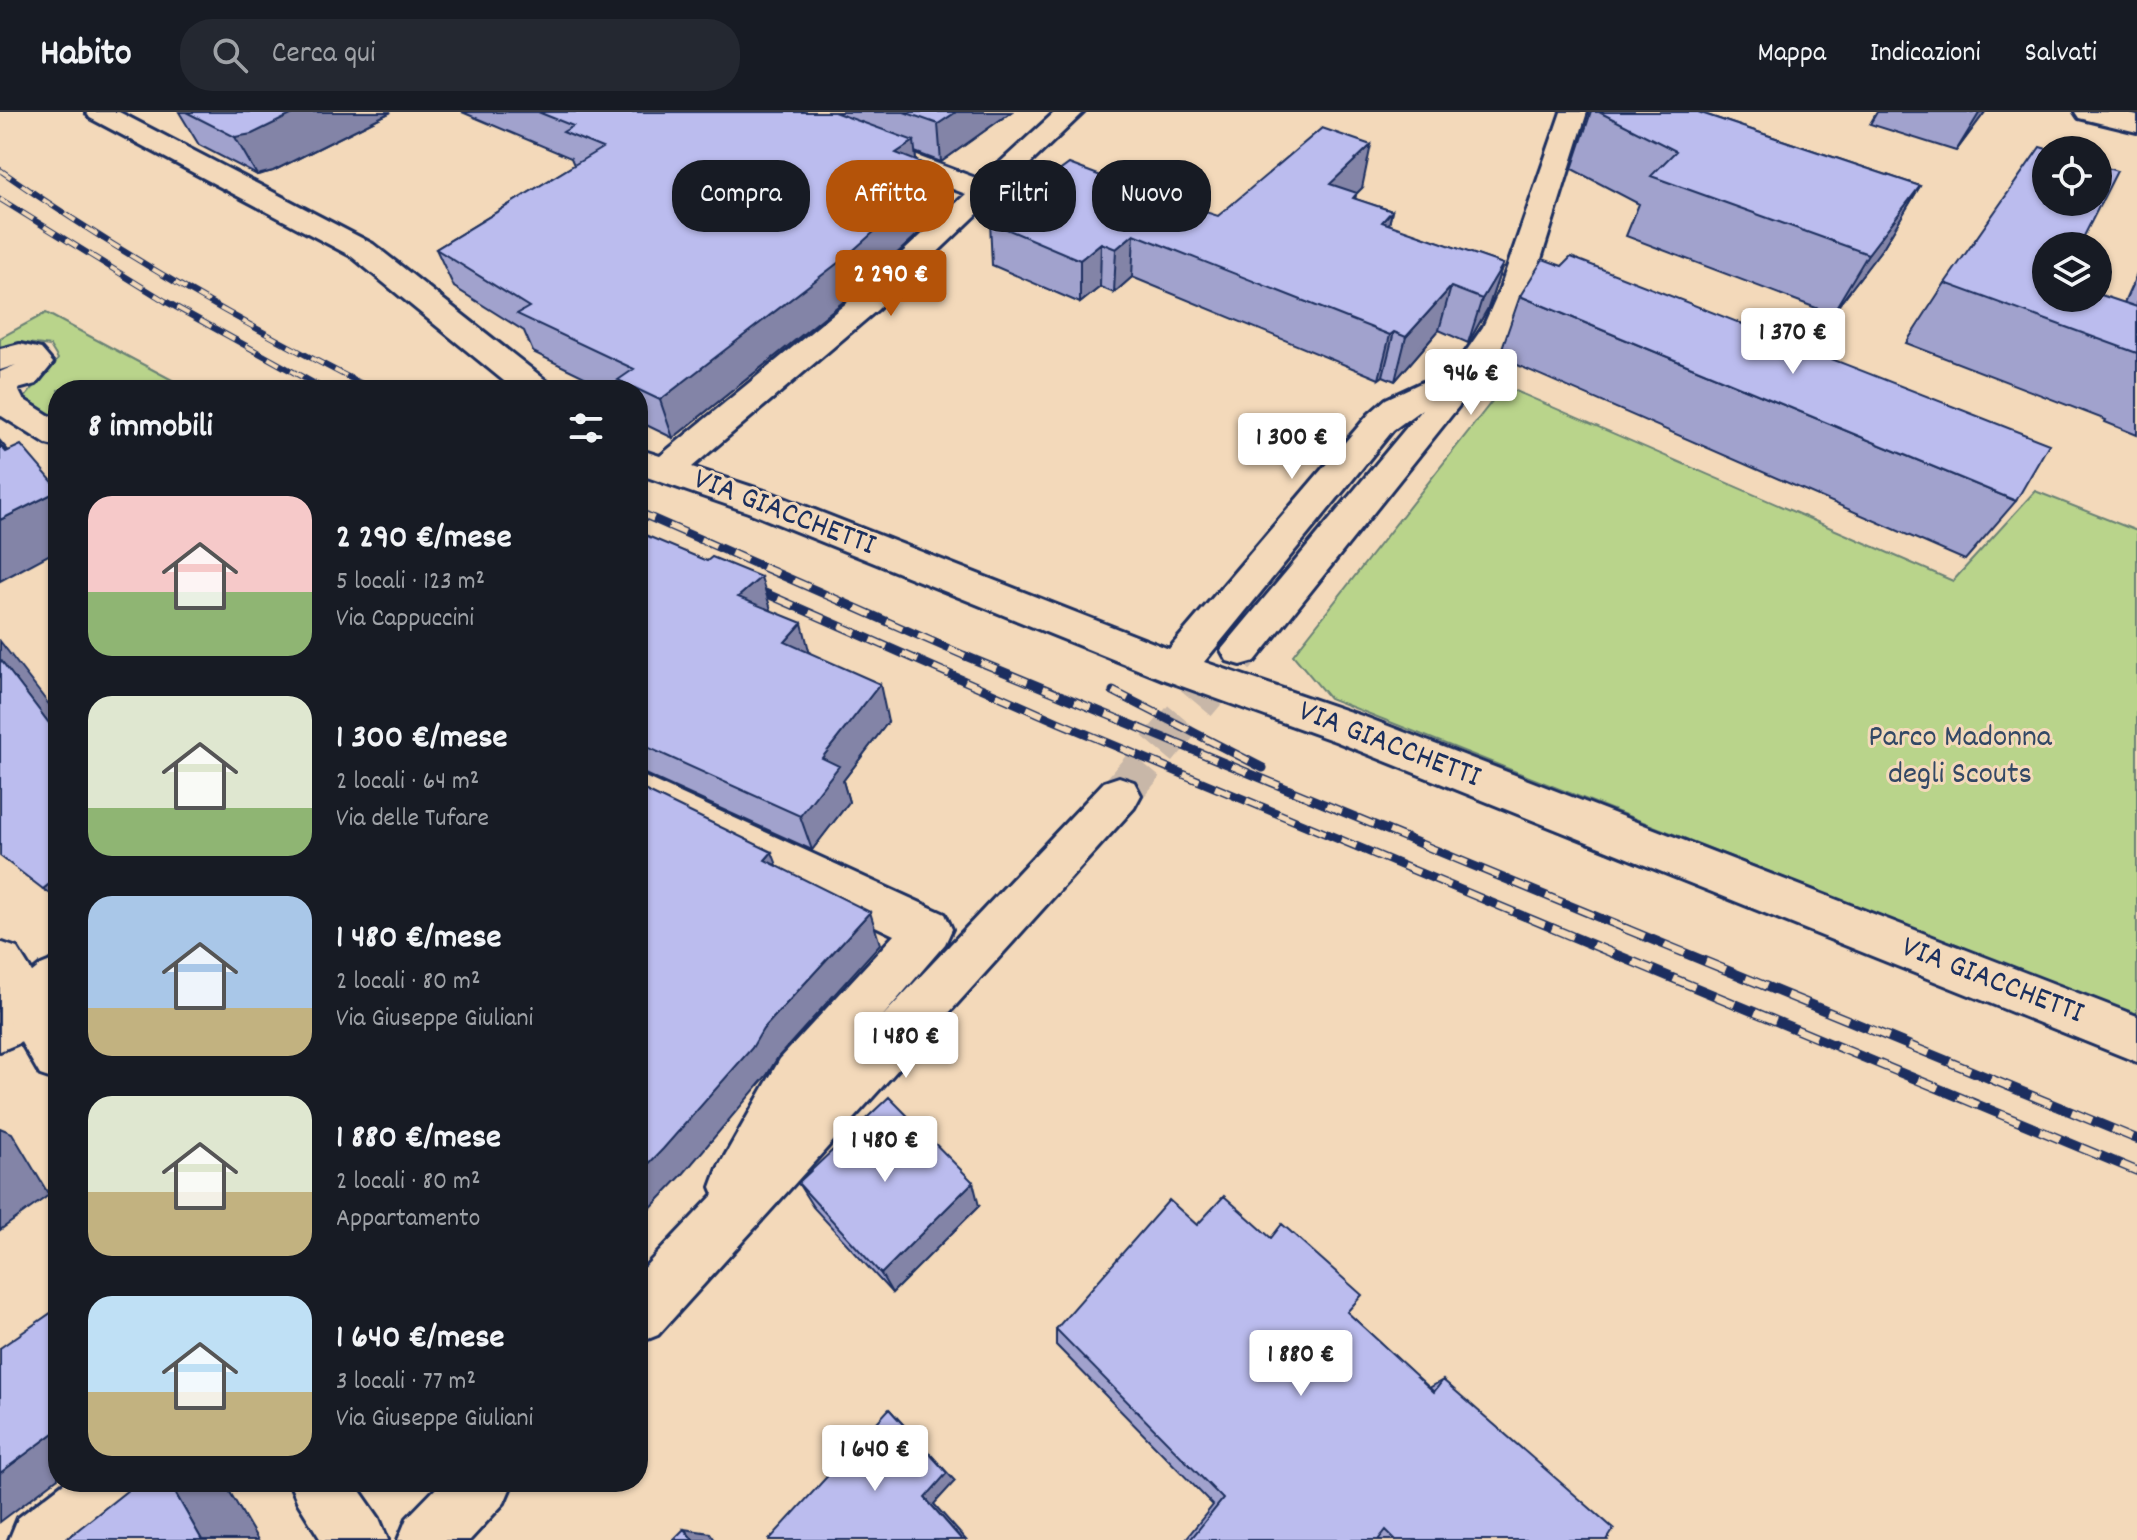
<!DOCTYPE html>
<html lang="it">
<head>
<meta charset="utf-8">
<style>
  :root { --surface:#171b24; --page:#242831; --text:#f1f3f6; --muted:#9ea1a6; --line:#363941; --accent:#b45309 }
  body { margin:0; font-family:Dekko,sans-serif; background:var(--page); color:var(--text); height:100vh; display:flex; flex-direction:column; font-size:30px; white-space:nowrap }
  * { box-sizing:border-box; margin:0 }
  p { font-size:26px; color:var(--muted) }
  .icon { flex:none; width:44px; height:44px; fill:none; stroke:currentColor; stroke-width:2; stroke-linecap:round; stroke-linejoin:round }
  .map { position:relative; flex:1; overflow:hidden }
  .details { position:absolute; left:48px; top:268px; width:600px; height:1112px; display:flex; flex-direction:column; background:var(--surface); border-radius:32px; box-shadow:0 2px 6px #0004 }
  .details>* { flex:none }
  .banner { position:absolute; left:672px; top:48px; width:760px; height:72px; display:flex; gap:16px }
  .buttons { position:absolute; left:2032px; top:24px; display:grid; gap:16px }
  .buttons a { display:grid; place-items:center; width:80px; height:80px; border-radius:50%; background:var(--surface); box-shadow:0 2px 6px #0004; font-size:40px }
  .price { position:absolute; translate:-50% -68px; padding:0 18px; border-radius:8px; background:#fff; color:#222; font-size:26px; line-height:52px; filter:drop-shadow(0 2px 4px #0008) }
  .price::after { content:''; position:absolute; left:50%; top:48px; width:24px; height:18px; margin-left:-12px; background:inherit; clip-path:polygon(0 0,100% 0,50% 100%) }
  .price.current { background:var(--accent); color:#fff }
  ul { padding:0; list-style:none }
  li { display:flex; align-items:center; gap:24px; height:200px; padding:0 40px }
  li span { display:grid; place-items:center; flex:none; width:224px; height:160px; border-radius:24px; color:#555 }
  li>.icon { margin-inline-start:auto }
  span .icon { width:96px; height:96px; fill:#fffc; stroke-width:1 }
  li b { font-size:34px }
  h2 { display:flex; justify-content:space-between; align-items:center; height:96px; padding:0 40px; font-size:34px }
  .tag { padding:0 28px; border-radius:32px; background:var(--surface); box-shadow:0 2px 6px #0004; font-size:28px; line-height:72px }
  .tag.current { background:var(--accent); color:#fff }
  header { display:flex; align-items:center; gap:48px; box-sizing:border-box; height:112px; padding:0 40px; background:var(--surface); border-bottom:2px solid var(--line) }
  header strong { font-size:38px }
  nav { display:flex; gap:44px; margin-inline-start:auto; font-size:28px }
  .search { width:560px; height:72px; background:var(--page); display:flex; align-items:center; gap:20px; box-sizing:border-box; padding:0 28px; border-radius:32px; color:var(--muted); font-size:30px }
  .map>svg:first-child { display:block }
  .green { fill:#b9d48b; stroke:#6a8274; stroke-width:2 }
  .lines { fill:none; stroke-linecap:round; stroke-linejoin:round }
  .street-tunnel { stroke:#c8b7a8; stroke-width:40; stroke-dasharray:40 20; stroke-linecap:butt }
  .street-casing { stroke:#1b2f5e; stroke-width:6 }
  .secondary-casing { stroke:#1b2f5e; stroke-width:6 }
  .street { fill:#f3d9ba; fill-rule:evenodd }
  .secondary { fill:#f3d9ba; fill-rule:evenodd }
  .rail-far2-casing { stroke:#1b2f5e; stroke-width:6 }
  .rail-far1-casing { stroke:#1b2f5e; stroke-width:9 }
  .rail-casing { stroke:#1b2f5e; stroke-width:10 }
  .rail-far2 { stroke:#f3d9ba; stroke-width:4; stroke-dasharray:13; stroke-linecap:butt }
  .rail-far1 { stroke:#f3d9ba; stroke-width:6; stroke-dasharray:17; stroke-linecap:butt }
  .rail { stroke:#f3d9ba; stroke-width:7; stroke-dasharray:22; stroke-linecap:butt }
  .wall { fill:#a1a2cd; stroke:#1b2f5e; stroke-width:2 }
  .shaded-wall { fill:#8384a7; stroke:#1b2f5e; stroke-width:2 }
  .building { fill:#bbbcee; stroke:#1b2f5e; stroke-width:2 }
  .labels { text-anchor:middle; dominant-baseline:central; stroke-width:6; stroke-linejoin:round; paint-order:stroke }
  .street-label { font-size:32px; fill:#1b2f5e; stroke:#f3d9ba }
  .park-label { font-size:32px; fill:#334865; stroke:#f3d9ba }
</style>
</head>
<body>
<header>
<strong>Habito</strong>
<div class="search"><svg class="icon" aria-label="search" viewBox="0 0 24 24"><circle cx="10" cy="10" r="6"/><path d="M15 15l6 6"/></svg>Cerca qui</div>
<nav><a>Mappa</a><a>Indicazioni</a><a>Salvati</a></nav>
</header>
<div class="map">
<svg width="2137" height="1428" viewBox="0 0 2137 1428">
  <rect width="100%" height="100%" fill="#f3d9ba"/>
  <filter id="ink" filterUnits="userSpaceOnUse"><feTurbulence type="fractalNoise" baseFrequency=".0125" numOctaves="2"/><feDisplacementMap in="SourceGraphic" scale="16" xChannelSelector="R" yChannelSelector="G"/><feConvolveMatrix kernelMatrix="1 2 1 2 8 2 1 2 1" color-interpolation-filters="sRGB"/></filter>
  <g filter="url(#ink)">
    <!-- green -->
    <path class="green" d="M46,201L191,278H58V307L25,286C35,271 49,263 58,247L50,234L19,230L0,237V226Z
      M1504,274L1953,469L2035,379L2137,419V905L1329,586L1293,543Z"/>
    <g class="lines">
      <!-- street-tunnel -->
      <path class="street-tunnel" d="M1119,683L1241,538"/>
      <!-- street casing -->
      <g class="street-casing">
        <path id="street" d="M86,0H119L373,132L548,270L553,278H515L351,144L90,6Z
          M762,0H800L981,68L1055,0H1084L877,198L692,355L774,382L1169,537L1369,302L1386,287L1455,255L1458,251L1483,215L1499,179L1561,0H1587L1531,179L1515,215L1482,265L1255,549L1241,553L1227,549L1221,538L1422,297L1393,318L1204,550L1365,605L2137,904V950L1335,629L1162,567L748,400L638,362V337L660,344L855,184L966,82L766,6Z
          M2075,0H2121L2137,4V20L2079,6Z
          M20,232L41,237L53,251L36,272L18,277L23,287L58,309V335L46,332L0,303V260L16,253L0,258V237Z
          M638,662L945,802L952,817L945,832L881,906L1104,670L1119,665L1134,670L1141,683L1134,696L658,1223L638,1231V1162L714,1082L711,1075L718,1056L780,947L894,823L638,700Z
          M58,846V898L17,932L0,939V886L41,853Z
          M65,1370H143L134,1391L88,1428H9L18,1406Z
          M442,1370H513L504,1391L470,1428H398L407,1406Z"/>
      </g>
      <!-- secondary casing -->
      <g class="secondary-casing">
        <path id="secondary" d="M0,830L17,836L58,902V969L40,963L0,894Z
          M289,1370H354L379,1406L388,1428H321L298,1391Z"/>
      </g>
      <!-- street -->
      <use href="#street" class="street"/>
      <!-- secondary -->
      <use href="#secondary" class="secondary"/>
      <!-- rail-far2 casing -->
      <g class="rail-far2-casing">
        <path id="rail-far2" d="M0,58C119,141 244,213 374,278
          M0,87L165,189L326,278"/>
      </g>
      <!-- rail-far1 casing -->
      <g class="rail-far1-casing">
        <path id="rail-far1" d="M638,400L963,543L1629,818
          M747,473L1058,610L1557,818
          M1113,579L1263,656"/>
      </g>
      <!-- rail casing -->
      <g class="rail-casing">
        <path id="rail" d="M1552,816L2137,1059
          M1624,816L2137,1027"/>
      </g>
      <!-- rail-far2 -->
      <use href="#rail-far2" class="rail-far2"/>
      <!-- rail-far1 -->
      <use href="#rail-far1" class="rail-far1"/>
      <!-- rail -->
      <use href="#rail" class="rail"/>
    </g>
    <!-- wall -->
    <path class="wall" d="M179,0H391L273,59L257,63L199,33Z
      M462,0H1011L941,50L915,40L916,49L942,59L945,97L853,182L673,326L638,309V278H611L533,240L524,219L454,175L436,137L574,53L571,46Z
      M1591,0H1698L1920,74L1884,134L1832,202L1626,124L1639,92L1572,57Z
      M1877,0H1985L1956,39L1870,12Z
      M1362,76L1356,82L1355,87L1392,99L1389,113L1503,152L1488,196L1468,231L1439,218L1395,269L1383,264L1379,267L1132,165L1114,181L1100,175L1080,191L992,153L990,110L1218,104Z
      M2137,162V323L2105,310L2106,308L1906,231L1945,171L2046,186L2124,191Z
      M1520,184L2016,389L1965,448L1499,245Z
      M638,420L771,499L810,541L888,610L843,669L849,690L812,738L638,659Z
      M798,1071L979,1094L892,1181L813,1095Z
      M1197,1113L1347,1200L1429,1276L1443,1268L1607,1428H1185L1213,1393L1056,1233V1217Z"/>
    <!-- shaded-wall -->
    <path class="shaded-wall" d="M297,0H391L273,59L257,63L235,25Z
      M956,0H1011L941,50L938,12Z
      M1980,0H1985L1956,39Z
      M914,29L918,67L896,41Z
      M1371,33L1362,76L1356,82L1348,124L1330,72Z
      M942,59L945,97L853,182L673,326L660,288Z
      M1920,74L1884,134L1832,202L1868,142Z
      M1392,99L1382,143V110Z
      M1134,122L1132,165L1114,181L1116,137Z
      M1101,131L1100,175L1080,191V148Z
      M1503,152L1488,196L1468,231L1482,187Z
      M1451,175L1439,218L1395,269L1406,225Z
      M1394,220L1383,264L1379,267L1390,223Z
      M0,329L44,381L0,333Z
      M58,379V438L0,469V408Z
      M761,465L773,504L738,485Z
      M802,511L812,550L785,530Z
      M0,529L58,604V623L0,547Z
      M880,572L888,610L843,669L849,690L812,738L800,704L822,646Z
      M772,740L785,774L765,748Z
      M58,765V787L43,777Z
      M870,800L880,832L778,945L767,963L684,1061L638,1109V1063L763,917Z
      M0,1016L12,1021L49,1083L0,1118Z
      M973,1070L979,1094L892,1181L881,1162Z
      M889,1297L955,1369L934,1392L966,1428H962L925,1386Z
      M58,1318V1366L0,1410V1361Z
      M169,1370H224L258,1428H202Z
      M684,1417L710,1421L715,1428H693Z"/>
    <!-- building -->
    <path class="building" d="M186,0H297L252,22L235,25Z
      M538,0H834L914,29L896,41L942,59L847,144L660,288L618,268L634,257L517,202L529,195L436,137L602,36L563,20L573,14Z
      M904,0H956L938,12Z
      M1599,0H1698L1920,74L1868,142L1651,64L1676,39Z
      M1322,16L1371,33L1330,72L1357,81L1353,86L1392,99L1382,110L1503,152L1482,187L1451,175L1406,225L1394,220L1390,223L1134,122L1116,137L1101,131L1080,148L990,110L1069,52L1154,84L1218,104Z
      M2040,35L2050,38H2046V90H2098V53L2117,59L2079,134H2046V186H2098V182L2137,195V241L1945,171Z
      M1571,145L2049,332L2016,389L1520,184L1543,147L1562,154Z
      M0,333L6,340L21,333L58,376V379L0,408Z
      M638,420L707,449L712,445L761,465L738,485L802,511L785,530L880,572L822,646L839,654L800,704L638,631Z
      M0,547L58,623V765L43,777L0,744Z
      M638,675L772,740L765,748L870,800L763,917L752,936L663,1037L638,1063Z
      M889,985L973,1070L881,1162L798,1071Z
      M1224,1084L1271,1126L1282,1112L1362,1183L1347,1200L1434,1280L1443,1268L1614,1417L1607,1428H1396L1386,1418L1378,1428H1190L1223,1387L1056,1217L1169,1088L1197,1113Z
      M58,1196V1318L0,1361V1236Z
      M889,1297L947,1361L925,1386L962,1428H769Z
      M138,1370H169L202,1428H65Z
      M684,1417L693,1428H673Z"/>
  </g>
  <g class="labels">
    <!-- street labels -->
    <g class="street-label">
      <text transform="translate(784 402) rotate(21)">VIA GIACCHETTI</text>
      <text transform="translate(1389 634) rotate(21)">VIA GIACCHETTI</text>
      <text transform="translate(1992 870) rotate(21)">VIA GIACCHETTI</text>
    </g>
    <!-- park labels -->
    <g class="park-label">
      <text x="1960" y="627">Parco Madonna<tspan x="1960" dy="37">degli Scouts</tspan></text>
    </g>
  </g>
</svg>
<div class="buttons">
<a><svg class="icon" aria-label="locate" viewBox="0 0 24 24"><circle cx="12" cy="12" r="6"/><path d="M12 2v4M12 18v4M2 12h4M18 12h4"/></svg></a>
<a><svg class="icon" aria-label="layers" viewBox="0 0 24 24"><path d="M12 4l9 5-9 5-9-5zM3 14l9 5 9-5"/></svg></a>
</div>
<b class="price current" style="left:891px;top:206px">2 290 €</b>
<b class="price" style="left:1793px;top:264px">1 370 €</b>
<b class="price" style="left:1471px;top:305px">946 €</b>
<b class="price" style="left:1292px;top:369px">1 300 €</b>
<b class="price" style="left:906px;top:968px">1 480 €</b>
<b class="price" style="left:885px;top:1072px">1 480 €</b>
<b class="price" style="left:1301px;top:1286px">1 880 €</b>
<b class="price" style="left:875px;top:1381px">1 640 €</b>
<div class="banner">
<a class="tag">Compra</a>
<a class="tag current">Affitta</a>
<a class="tag">Filtri</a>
<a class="tag">Nuovo</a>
</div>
<section class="details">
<h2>8 immobili<svg class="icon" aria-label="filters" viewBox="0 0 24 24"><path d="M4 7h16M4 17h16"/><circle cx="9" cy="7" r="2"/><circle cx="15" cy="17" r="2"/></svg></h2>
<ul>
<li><span style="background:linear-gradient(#f6c9c9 60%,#8fb573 0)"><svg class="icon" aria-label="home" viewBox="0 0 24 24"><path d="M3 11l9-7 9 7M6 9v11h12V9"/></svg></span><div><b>2 290 €/mese</b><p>5 locali · 123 m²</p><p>Via Cappuccini</p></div></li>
<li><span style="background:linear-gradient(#dfe7d0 70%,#8fb573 0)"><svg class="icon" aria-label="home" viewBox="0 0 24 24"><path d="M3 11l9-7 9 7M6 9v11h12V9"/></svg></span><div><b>1 300 €/mese</b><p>2 locali · 64 m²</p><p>Via delle Tufare</p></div></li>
<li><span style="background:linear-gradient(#a9c7e8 70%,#c2b280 0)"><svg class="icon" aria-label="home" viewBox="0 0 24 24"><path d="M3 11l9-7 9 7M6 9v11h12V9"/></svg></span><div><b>1 480 €/mese</b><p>2 locali · 80 m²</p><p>Via Giuseppe Giuliani</p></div></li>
<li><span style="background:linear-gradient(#dfe7d0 60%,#c2b280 0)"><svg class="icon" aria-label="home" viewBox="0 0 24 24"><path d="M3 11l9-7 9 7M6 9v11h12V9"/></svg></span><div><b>1 880 €/mese</b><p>2 locali · 80 m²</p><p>Appartamento</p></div></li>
<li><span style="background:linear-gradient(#bfe0f5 60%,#c2b280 0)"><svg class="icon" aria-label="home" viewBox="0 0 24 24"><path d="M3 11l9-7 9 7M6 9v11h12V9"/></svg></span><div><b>1 640 €/mese</b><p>3 locali · 77 m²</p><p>Via Giuseppe Giuliani</p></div></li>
</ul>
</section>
</div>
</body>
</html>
